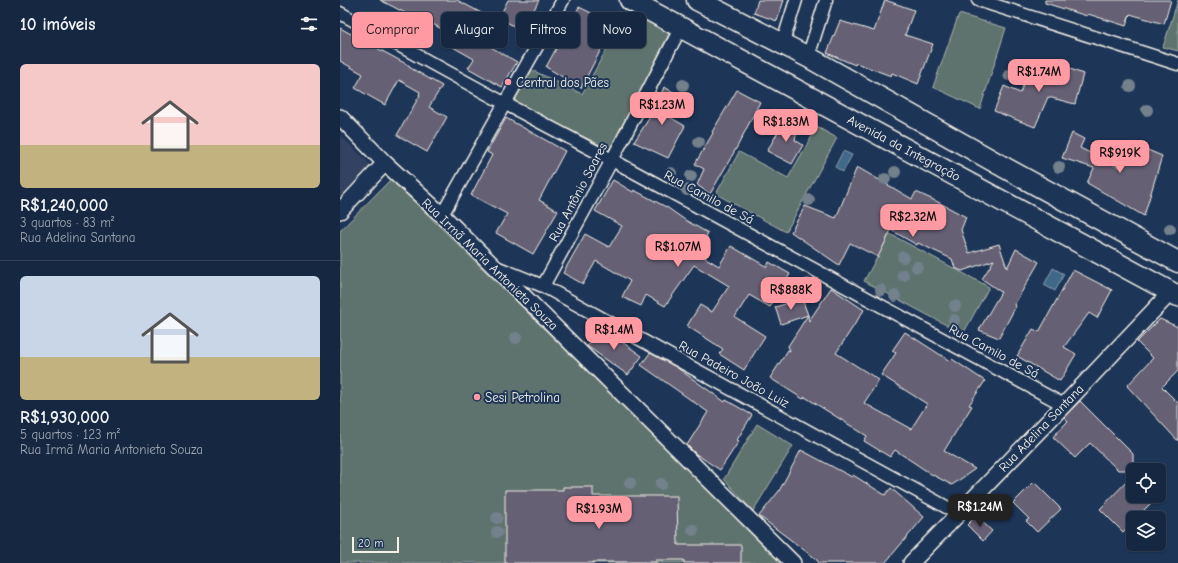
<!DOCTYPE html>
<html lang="pt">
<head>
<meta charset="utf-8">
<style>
  :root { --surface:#162841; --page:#23344c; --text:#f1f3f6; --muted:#9ea6b1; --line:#35445a; --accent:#ff9aa2 }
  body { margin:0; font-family:"Comic Neue",sans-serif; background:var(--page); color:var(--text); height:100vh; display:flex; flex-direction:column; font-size:15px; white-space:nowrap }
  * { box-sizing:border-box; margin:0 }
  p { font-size:13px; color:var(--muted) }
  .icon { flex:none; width:22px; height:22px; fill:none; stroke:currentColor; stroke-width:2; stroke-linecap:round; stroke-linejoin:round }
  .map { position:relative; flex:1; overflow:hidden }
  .drawer { display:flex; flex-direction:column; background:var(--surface); width:340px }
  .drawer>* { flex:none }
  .guide { position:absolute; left:12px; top:12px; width:380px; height:36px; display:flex; gap:8px }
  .buttons { position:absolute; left:786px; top:463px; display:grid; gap:8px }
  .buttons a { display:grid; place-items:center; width:40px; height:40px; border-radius:6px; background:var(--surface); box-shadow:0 1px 3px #0004,0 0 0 1px var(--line); font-size:20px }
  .scale { position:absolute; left:12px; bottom:10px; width:47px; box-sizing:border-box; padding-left:4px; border:2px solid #f4f1e8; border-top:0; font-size:11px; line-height:14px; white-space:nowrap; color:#f4f1e8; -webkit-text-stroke:3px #1d3557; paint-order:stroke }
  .price { position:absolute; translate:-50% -34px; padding:0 9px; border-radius:8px; background:var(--accent); color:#111; font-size:13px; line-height:26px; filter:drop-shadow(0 1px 2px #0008) }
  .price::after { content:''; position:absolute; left:50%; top:24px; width:12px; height:9px; margin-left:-6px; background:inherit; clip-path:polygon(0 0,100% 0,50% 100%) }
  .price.current { background:#222; color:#fff }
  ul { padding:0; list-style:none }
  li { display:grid; align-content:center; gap:8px; height:212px; padding:0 20px }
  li+li { border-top:1px solid var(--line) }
  li span { display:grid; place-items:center; height:124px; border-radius:6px; color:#555 }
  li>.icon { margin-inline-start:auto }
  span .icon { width:72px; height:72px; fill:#fffc; stroke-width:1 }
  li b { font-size:17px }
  h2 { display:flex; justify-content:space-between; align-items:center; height:48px; padding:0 20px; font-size:17px }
  .chip { padding:0 14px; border-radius:6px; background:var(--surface); box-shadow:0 1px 3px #0004,0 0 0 1px var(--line); font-size:14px; line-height:36px }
  .chip.current { background:var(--accent); color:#111 }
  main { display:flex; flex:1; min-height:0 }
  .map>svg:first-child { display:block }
  .built { fill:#334260 }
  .green { fill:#5e736e; stroke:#a9b2ab }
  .water { fill:#406888; stroke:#889fae }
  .building { fill:#666174; stroke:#f4f1e8 }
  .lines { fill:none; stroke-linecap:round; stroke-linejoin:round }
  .minor-casing { stroke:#f4f1e8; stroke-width:15 }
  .tertiary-casing { stroke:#f4f1e8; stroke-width:18 }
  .primary-casing { stroke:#f4f1e8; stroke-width:23 }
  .minor { stroke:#1d3557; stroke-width:12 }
  .tertiary { stroke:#1d3557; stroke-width:15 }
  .primary { stroke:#1d3557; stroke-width:20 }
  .tree { fill:#72818c }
  .poi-dot { fill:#ff9aa2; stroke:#1d3557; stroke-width:1.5 }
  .labels { text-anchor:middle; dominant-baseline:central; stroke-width:4; stroke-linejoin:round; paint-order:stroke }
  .poi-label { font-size:13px; fill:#f4f1e8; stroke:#1d3557; text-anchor:start }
  .street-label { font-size:13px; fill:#f4f1e8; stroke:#1d3557 }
</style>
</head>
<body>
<main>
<section class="drawer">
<h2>10 imóveis<svg class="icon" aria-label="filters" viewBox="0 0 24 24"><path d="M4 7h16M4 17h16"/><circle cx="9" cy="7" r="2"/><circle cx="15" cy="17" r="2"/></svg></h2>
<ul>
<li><span style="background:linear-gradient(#f6c9c9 65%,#c2b280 0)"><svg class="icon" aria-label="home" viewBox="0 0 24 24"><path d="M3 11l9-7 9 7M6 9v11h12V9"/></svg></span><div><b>R$1,240,000</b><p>3 quartos · 83 m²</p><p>Rua Adelina Santana</p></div></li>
<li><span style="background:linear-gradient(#c9d6e8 65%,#c2b280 0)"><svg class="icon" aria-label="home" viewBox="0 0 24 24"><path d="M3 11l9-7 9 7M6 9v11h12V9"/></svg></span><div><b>R$1,930,000</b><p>5 quartos · 123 m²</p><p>Rua Irmã Maria Antonieta Souza</p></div></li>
</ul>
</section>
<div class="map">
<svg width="838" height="563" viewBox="0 0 838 563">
  <rect width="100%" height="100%" fill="#1d3557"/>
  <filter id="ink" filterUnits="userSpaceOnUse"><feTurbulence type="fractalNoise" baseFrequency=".025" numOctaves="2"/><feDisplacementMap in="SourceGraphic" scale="8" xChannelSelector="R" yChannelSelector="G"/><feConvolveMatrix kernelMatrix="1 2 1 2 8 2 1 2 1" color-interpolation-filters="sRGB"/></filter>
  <g filter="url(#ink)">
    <!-- built -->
    <path class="built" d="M0,135L34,168L0,203Z"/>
    <!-- green -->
    <path class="green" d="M838,0V51L823,47Z
      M289,8L331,30L271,150L170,101L192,70L242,94Z
      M619,14L666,28L640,109L593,87Z
      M477,127L497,138L446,232L376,194L399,152L448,178Z
      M51,179L444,563H0V231Z
      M550,234L649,287L623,334L524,281Z
      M417,424L453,446L413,511L384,479Z"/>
    <!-- water -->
    <path class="water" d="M503,151L512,155L503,172L495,167Z
      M713,268L724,274L715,291L704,285Z"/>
    <!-- building -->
    <path class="building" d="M40,0H117L147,16L135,38L177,62L162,87L128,68L134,59L104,42L109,33L78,16L77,19Z
      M168,0H199L183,31L159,18Z
      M418,0H444L437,21L414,13Z
      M545,0L574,10L565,35L593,44L578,84L552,73L551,76L516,63L515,65L487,53L500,21L534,31Z
      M705,0H831L824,24L790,14L786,26L748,14L747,16L705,3Z
      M239,7L274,24L241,88L206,67Z
      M0,28L70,66L69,67L102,86L89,107L107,117L87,152L57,135L80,95H79L80,92L59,80L45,105L15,88L23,74L0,61Z
      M715,63L743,74L735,104L708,97L695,127L654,111L664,86L680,93L691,64L711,74Z
      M324,87L341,96L328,116L345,126L328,158L294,142L315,109Z
      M397,90L420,102L397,147L370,194L357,185L364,169L355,164L373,133L372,132Z
      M166,118L225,151L199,200L218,211L193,254L156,233L167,214L131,195L152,155L147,152Z
      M445,120L458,127L455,140L463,145L452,164L427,151Z
      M732,133L744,139L740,148L781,168L791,143L822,156L804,216L747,183L754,168L722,158Z
      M517,167L572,199L576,192L598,202L626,217L621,230L629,253L659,244L667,268L676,249L699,262L674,305L676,306L659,338L639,330L661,292L642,279L654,260L622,271L615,268L612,259L578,243L577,245L551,230L538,257L510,243L499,265L451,232L465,206L496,218Z
      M273,180L293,192L294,190L328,208L345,220L368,233L357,253L379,266L391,246L427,267L429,262L450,274L430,307L409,295L395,317L425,336L404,370L379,354L383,349L347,326L360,305L372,312L389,286L354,265L325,306L306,295L301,306L282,297L290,281L256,261L243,284L223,273L245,234L269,247L282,226L255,211Z
      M733,270L772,290L757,318L749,313L724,347L736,354L720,381L677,356L693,329L699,332Z
      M491,288L524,310L496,353L539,380L524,403L571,429L587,404L541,375L556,353L552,351L565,332L610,361L612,359L645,381L629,405L632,406L604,451L635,469L612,485L591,474L555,450L550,457L524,441L527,436L465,397L463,399L430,378L448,350L450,351L448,346L468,315L469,321Z
      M462,299L468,315L441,324L435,307Z
      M820,319L838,327V371L822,387L838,403V441L787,386L813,358L797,342Z
      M261,327L302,356L288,375L247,346Z
      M310,353L336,367L385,402L386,400L412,415L397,440L399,441L380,470L356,454L347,445L368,412L301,365Z
      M740,401L793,454V470H778L750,443L735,458L713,437L728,421L724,417Z
      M461,450L512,477L513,475L545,495L551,488L584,517L545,563H479L476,559L419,516L439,491Z
      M793,475V496H818L796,518H793V522L783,532L760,509Z
      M694,482L721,509L697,532L686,521L689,519L673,503Z
      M223,487H253V496H337L338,545H401V563H344V560H316V562H253V563H165V490H223Z
      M636,516L652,531L643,541L627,525Z"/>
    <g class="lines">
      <!-- minor casing -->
      <g class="minor-casing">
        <path id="minor" d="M638,0L838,64
          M0,13L164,103L272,160L724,405
          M442,45L456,0
          M468,57L486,0
          M102,215L223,0
          M156,267L203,286L619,514
          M203,286L272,160L341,27"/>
      </g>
      <!-- tertiary casing -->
      <g class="tertiary-casing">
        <path id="tertiary" d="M0,117L45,163L102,215L453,563
          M0,211L45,163
          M571,563L724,405L830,293"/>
      </g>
      <!-- primary casing -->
      <g class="primary-casing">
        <path id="primary" d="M290,0L838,296
          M357,0L468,57L669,170L838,262"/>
      </g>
      <!-- minor -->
      <use href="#minor" class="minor"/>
      <!-- tertiary -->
      <use href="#tertiary" class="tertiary"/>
      <!-- primary -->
      <use href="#primary" class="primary"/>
    </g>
    <!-- trees -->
    <g class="tree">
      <circle cx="669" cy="75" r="6"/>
      <circle cx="343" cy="85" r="6"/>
      <circle cx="790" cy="86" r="6"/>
      <circle cx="807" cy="110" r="6"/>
      <circle cx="433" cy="116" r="6"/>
      <circle cx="359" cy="142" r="6"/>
      <circle cx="719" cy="167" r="6"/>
      <circle cx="555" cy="172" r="6"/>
      <circle cx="331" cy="173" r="6"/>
      <circle cx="351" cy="176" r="6"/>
      <circle cx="545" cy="179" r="6"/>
      <circle cx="347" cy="190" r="6"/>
      <circle cx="469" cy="200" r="6"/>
      <circle cx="830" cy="229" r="6"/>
      <circle cx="563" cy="257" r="6"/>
      <circle cx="577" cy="267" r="6"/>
      <circle cx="563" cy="275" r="6"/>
      <circle cx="468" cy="284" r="6"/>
      <circle cx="541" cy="290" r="6"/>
      <circle cx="555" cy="296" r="6"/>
      <circle cx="615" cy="306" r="6"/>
      <circle cx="614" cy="320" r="6"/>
      <circle cx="176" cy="338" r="6"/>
      <circle cx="290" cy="483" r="6"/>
      <circle cx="321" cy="484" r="6"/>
      <circle cx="157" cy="518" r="6"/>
      <circle cx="353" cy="530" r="6"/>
      <circle cx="157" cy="532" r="6"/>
    </g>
  </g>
  <!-- markers -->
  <g class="poi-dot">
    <circle cx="168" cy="82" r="4"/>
    <circle cx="137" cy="397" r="4"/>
  </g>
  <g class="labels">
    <!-- poi labels -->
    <g class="poi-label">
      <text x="176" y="82">Central dos Pães</text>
      <text x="145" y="397">Sesi Petrolina</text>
    </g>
    <!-- street labels -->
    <g class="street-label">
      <text transform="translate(564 148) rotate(28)">Avenida da Integração</text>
      <text transform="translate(238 192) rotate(-62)">Rua Antônio Soares</text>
      <text transform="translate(369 197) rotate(28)">Rua Camilo de Sá</text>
      <text transform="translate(150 264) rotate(44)">Rua Irmã Maria Antonieta Souza</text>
      <text transform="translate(654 351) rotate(28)">Rua Camilo de Sá</text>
      <text transform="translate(394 374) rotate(29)">Rua Padeiro João Luiz</text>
      <text transform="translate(701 428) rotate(-46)">Rua Adelina Santana</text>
    </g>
  </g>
</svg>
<div class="buttons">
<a><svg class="icon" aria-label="locate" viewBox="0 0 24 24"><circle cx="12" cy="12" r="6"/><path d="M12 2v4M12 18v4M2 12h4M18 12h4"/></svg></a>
<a><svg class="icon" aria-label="layers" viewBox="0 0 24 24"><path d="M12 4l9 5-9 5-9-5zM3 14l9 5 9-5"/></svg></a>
</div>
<div class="scale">20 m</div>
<b class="price" style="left:699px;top:93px">R$1.74M</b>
<b class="price" style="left:322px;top:126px">R$1.23M</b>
<b class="price" style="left:446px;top:143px">R$1.83M</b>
<b class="price" style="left:780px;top:174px">R$919K</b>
<b class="price" style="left:573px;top:238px">R$2.32M</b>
<b class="price" style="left:338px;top:268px">R$1.07M</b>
<b class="price" style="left:451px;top:311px">R$888K</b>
<b class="price" style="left:274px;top:351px">R$1.4M</b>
<b class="price current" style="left:640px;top:528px">R$1.24M</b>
<b class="price" style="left:259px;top:530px">R$1.93M</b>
<div class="guide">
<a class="chip current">Comprar</a>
<a class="chip">Alugar</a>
<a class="chip">Filtros</a>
<a class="chip">Novo</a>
</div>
</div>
</main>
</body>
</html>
